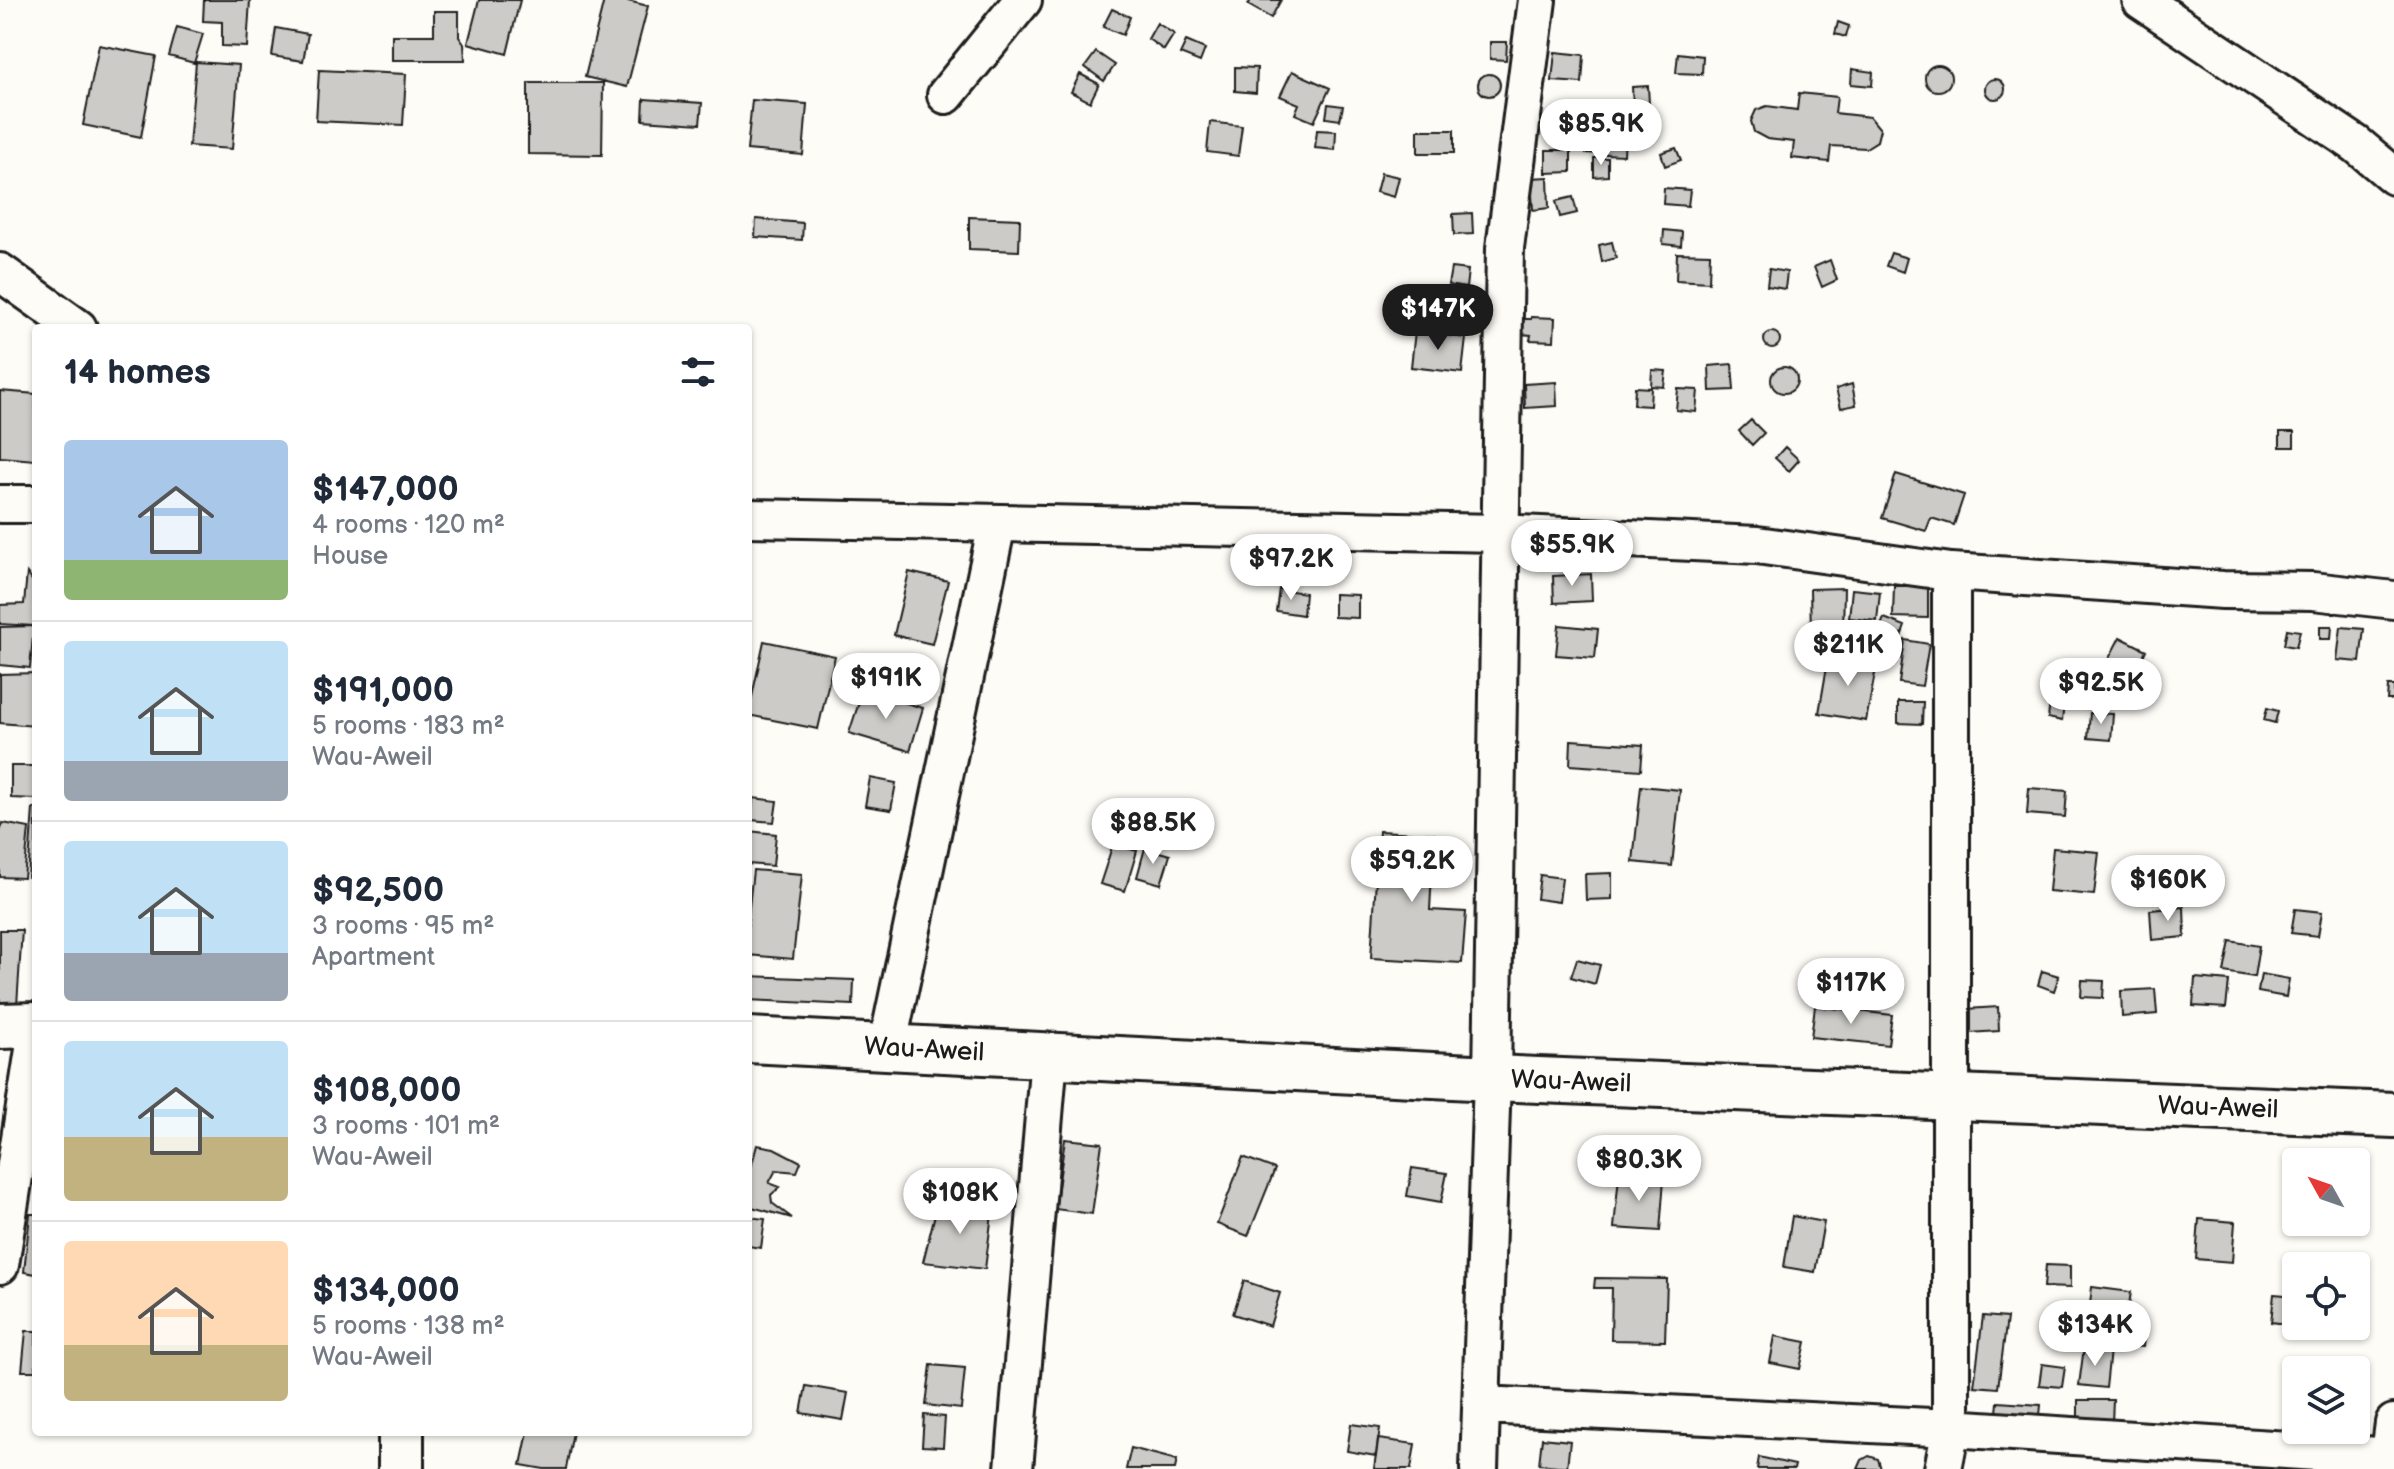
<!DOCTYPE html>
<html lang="en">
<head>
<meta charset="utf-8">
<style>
  :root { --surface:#fff; --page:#f6f6f7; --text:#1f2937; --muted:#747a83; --line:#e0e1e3; --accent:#1c1c1c }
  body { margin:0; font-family:"Balsamiq Sans",sans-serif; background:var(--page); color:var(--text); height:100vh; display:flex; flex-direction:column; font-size:30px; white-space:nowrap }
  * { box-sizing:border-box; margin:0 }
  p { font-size:26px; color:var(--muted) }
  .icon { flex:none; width:44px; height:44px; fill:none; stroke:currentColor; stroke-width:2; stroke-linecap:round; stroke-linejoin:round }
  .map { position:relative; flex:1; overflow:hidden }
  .sheet { position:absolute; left:32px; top:324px; width:720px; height:1112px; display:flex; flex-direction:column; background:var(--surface); border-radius:8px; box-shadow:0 2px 6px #0004 }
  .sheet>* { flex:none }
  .needle { width:52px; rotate:310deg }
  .controls { position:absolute; left:2282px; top:1148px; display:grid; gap:16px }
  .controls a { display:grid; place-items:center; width:88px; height:88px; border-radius:8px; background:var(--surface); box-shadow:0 2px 6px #0004; font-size:40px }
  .price { position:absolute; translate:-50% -68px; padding:0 18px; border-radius:28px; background:#fff; color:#222; font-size:26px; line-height:52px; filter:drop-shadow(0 2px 4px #0008) }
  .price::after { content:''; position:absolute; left:50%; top:48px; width:24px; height:18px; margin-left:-12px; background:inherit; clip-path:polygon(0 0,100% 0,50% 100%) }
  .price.on { background:var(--accent); color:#fff }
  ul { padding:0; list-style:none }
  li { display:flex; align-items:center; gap:24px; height:200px; padding:0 32px }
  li+li { border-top:2px solid var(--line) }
  li span { display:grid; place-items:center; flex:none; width:224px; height:160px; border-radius:8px; color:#555 }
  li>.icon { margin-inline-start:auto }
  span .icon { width:96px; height:96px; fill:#fffc; stroke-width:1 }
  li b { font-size:34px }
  h2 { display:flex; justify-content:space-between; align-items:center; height:96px; padding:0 32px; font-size:34px }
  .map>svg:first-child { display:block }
  .building { fill:#cccbc8; stroke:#1c1c1c; stroke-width:2 }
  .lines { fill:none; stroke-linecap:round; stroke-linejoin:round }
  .street-casing { stroke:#1c1c1c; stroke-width:42 }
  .secondary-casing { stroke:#1c1c1c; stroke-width:50 }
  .street { stroke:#fdfcf7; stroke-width:36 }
  .secondary { stroke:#fdfcf7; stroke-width:44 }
  .labels { text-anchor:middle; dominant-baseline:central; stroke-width:6; stroke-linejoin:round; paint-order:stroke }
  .street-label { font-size:26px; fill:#1c1c1c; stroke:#fdfcf7 }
</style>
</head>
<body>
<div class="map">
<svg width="2394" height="1469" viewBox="0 0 2394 1469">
  <rect width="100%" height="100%" fill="#fdfcf7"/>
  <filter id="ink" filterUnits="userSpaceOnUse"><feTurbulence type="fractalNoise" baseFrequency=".0125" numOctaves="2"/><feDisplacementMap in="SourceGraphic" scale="16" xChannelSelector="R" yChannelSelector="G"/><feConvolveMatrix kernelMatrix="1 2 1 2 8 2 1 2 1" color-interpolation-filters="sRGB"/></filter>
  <g filter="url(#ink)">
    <!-- building -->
    <path class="building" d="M204,0H250L247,47L222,46V22L203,21Z
      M479,0H520L507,54L468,43Z
      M604,0H624L648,6L627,87L585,77Z
      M1251,0H1281L1271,18L1248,5Z
      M1112,9L1130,17L1123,35L1103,27Z
      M434,11H459V37L464,44L465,60H392V35H434Z
      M1838,22L1849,26L1846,37L1835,34Z
      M1157,23L1174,34L1164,50L1148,39Z
      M177,27L203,34L194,63L169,56Z
      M276,28L308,34L303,61L272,56Z
      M1186,41L1205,49L1200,62L1180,54Z
      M1490,42H1507L1506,60L1490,59Z
      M99,45L156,56L141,137L83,125Z
      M1096,52L1115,65L1104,81L1085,67Z
      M1555,52L1584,55L1582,83L1552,81Z
      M1678,53L1703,56L1702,74L1676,73Z
      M196,62L239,65L232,149L189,146Z
      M1925 78a13 13 0 1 1 26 0a13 13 0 1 1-26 0Z
      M1235,67L1257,68L1256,93L1235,91Z
      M1852,69L1873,72L1872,86L1851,84Z
      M319,70L406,74L403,125L316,121Z
      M1292,71L1330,88L1314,122L1295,114L1299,104L1280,96Z
      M1080,74L1099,84L1090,102L1071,92Z
      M1478 85a11 11 0 1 1 22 0a11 11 0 1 1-22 0Z
      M1985 89a10 10 0 1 1 20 0a10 10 0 1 1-20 0Z
      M528,83H603L602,155L528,154Z
      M1648,86L1649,104L1633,105L1632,87Z
      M1799,93L1837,97L1835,113L1870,117L1880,129L1877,141L1866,148L1831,146L1829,162L1792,158L1794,142L1767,139L1754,132L1751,121L1756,110L1767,106L1797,110Z
      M644,99L702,103L700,124L643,120Z
      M752,100L807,104L803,155L747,150Z
      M1328,104L1343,106L1340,120L1326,118Z
      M1210,122L1242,126L1238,156L1207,152Z
      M1317,130L1336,131L1335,150L1315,148Z
      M1418,130H1454V153H1418Z
      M1587,133L1625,135L1624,155L1586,153Z
      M1676,148L1681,160L1665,166L1661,153Z
      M1546,150H1571V172L1546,173Z
      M1594,158H1608V176L1594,177Z
      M1381,173L1399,177L1394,197L1376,192Z
      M1548,177L1549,208L1533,210L1531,178Z
      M1664,188L1690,190L1688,206L1663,204Z
      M1573,197L1577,213L1560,217L1556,201Z
      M1472,213L1473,234L1454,235L1453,214Z
      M969,217L1020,219L1019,251L969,249Z
      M756,219L803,223L802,240L755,237Z
      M1664,230L1682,232L1681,246L1663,244Z
      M1612,242L1616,258L1602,262L1599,245Z
      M1677,253L1710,254L1709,282L1676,280Z
      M1891,253L1907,258L1903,272L1886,266Z
      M1830,260L1837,280L1822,287L1814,267Z
      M1451,268L1468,270L1466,288L1448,285Z
      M1769,269L1787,272L1785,289L1767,286Z
      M1531,317L1555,318L1554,341L1530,340L1531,335L1521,334L1522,319H1531Z
      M1415,331L1466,338L1462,373L1411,367Z
      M1764 340a8 8 0 1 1 16 0a8 8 0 1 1-16 0Z
      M1732,364L1734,390L1710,391L1709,366Z
      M1771 380a13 13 0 1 1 26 0a13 13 0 1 1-26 0Z
      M1652,370L1666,371L1664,387L1651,386Z
      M1556,382L1557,406L1525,408L1524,384Z
      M1852,384L1856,405L1841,408L1836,389Z
      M1635,387L1651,388L1650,406L1634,405Z
      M1678,389L1698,390L1696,412L1676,410Z
      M0,391L36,394L35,460L0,457Z
      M1751,420L1764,433L1752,445L1739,431Z
      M2280,432H2294V447H2280Z
      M1785,447L1799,460L1789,471L1775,458Z
      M1896,474L1964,495L1954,525L1931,518L1926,531L1882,518Z
      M909,572L948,581L932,644L894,635Z
      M27,573L36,586L34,626L0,624V605L24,604Z
      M1591,574L1592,601L1554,603L1553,576Z
      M1894,586H1928V618L1893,617Z
      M1844,588L1843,631L1811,632L1810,589Z
      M1279,589L1305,593L1303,615L1276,611Z
      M1852,589L1880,592L1877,621L1849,618Z
      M1334,594L1358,595V618L1334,617Z
      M1884,618L1905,626L1897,648L1876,639Z
      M1559,625L1598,629L1595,658L1556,655Z
      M34,626L30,668L0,665V627Z
      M2320,626H2332L2331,639H2320Z
      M2341,627L2364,629L2360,662L2337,660Z
      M2287,629L2300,631L2296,647L2284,645Z
      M2120,637L2146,650L2135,673L2108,660Z
      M1905,640L1929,644L1922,686L1899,683Z
      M764,641L835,656L818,729L748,715Z
      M1829,655L1877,663L1866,721L1819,713Z
      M36,673L35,726L0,723V674Z
      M2388,686H2394V700H2387Z
      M863,690L923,708L910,751L849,733Z
      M1898,702H1923L1922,724L1898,723Z
      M2050,702L2064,704L2062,721L2048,718Z
      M2267,708L2278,711L2275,723L2264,720Z
      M2090,713L2113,714L2111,740L2088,738Z
      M1571,740L1643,745L1641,770L1570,765Z
      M11,766H36V799L11,798Z
      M870,778L896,783L891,810L865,806Z
      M1641,786L1680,790L1672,866L1633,862Z
      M2029,788L2067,791L2065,817L2027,814Z
      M753,798L777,801L774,822L751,820Z
      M36,808V878L28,877L33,809Z
      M3,823L29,828L24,878L0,877V830Z
      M749,831L776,834L773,866L748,864Z
      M1379,831L1434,834L1430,910L1466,912L1462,963L1371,958Z
      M1113,844L1137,851L1125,891L1100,884Z
      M1145,848L1170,855L1161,884L1137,877Z
      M2053,848L2099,852L2094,895L2049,891Z
      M753,870L802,874L793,959L748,955V916Z
      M1612,873V899L1586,900L1585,874Z
      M1540,875L1562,878L1559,902L1537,899Z
      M2184,907L2185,937L2152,940L2150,910Z
      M2295,909L2322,912L2318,936L2291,933Z
      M0,930H22L17,1005L0,1002Z
      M2230,941L2259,946L2254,977L2224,972Z
      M1577,959L1600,965L1595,984L1571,977Z
      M2042,971L2059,976L2054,991L2038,985Z
      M2261,974L2289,979L2286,997L2258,992Z
      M748,976L854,980L853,1005L748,1000Z
      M2195,978L2229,981L2226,1008L2193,1006Z
      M2082,980L2104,981L2103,998L2081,997Z
      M2155,989L2157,1014L2122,1017L2121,991Z
      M1815,1006L1892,1015L1888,1045L1811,1037Z
      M1998,1007L1999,1031L1969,1033L1967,1009Z
      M1065,1139L1102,1143L1092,1214L1055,1209Z
      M757,1145L774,1148L801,1162L797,1172L776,1170L769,1183L780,1187L771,1195L772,1203L792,1218L748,1206V1179Z
      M1243,1157L1275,1169L1248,1236L1217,1224Z
      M1412,1168L1447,1173L1441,1202L1407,1196Z
      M1619,1175L1664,1179L1660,1231L1614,1228Z
      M937,1206H993L985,1269L923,1262Z
      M30,1214H36V1274L24,1272Z
      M1792,1216L1824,1222L1815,1272L1784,1267Z
      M748,1217L765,1219L761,1248L748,1246Z
      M2199,1219L2235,1222L2232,1262L2196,1259Z
      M2046,1265L2070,1266V1288L2044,1287Z
      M1595,1278L1667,1279L1665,1341L1611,1340L1612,1288H1594Z
      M1244,1281L1280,1293L1270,1326L1233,1314Z
      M2092,1287L2131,1292L2127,1318L2089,1313Z
      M2274,1294L2296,1296V1325L2271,1322Z
      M1983,1316L2007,1318L1998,1388L1974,1386Z
      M2119,1327L2145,1329L2143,1347L2118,1345Z
      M26,1331H36V1371H22Z
      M1775,1336L1806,1342L1800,1369L1770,1363Z
      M2084,1347L2110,1350L2106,1388L2079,1385Z
      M2042,1364L2065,1367L2062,1387L2039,1385Z
      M931,1365L965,1368L961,1409L926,1405Z
      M806,1386L848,1393L843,1420L801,1413Z
      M2078,1400H2113L2112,1423L2078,1422Z
      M1998,1402L2041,1405L2039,1426L1996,1423Z
      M924,1415L945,1417L943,1447L922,1446Z
      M1351,1424L1380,1428L1376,1456L1347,1451Z
      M528,1432H573L566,1469H544L521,1465Z
      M1542,1438L1570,1441L1567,1467L1539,1464Z
      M1378,1439L1415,1444L1411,1469H1374Z
      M1131,1448L1177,1460L1175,1469H1126Z
      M1869,1456L1878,1459L1881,1469H1858L1862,1460Z
      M1759,1457L1795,1465L1794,1469H1757Z"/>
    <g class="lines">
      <!-- street casing -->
      <g class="street-casing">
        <path id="street" d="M2141,0L2356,144L2394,176
          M946,95L1023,0
          M0,272L78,328
          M0,504H36
          M748,518L1499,533L1757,545L1951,572L2223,590L2313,591L2394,600
          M887,1048L997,524
          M0,1265L36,1037
          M1482,1405L1951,1428L2394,1457
          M1014,1469L1049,1057
          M1479,1469L1492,1078L1505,248L1537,0
          M1943,1469L1951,1428V572
          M2388,1469L2394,1423"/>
      </g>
      <!-- secondary casing -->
      <g class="secondary-casing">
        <path id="secondary" d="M0,1026L36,1025
          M748,1040L1492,1078L2394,1115
          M401,1432V1469"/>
      </g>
      <!-- street -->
      <use href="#street" class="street"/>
      <!-- secondary -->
      <use href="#secondary" class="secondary"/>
    </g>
  </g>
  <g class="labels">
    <!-- street labels -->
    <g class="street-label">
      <text transform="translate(924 1050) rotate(3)">Wau-Aweil</text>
      <text transform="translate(1571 1082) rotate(2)">Wau-Aweil</text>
      <text transform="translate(2218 1108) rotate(2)">Wau-Aweil</text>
    </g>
  </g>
</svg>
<div class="controls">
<a><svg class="needle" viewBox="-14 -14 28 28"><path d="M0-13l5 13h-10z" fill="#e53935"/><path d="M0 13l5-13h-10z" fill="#747a83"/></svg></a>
<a><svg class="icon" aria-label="locate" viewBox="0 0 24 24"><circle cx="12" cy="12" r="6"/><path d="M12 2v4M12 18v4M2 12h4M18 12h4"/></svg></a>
<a><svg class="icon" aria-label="layers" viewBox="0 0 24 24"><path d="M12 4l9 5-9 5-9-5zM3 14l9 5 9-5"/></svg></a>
</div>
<b class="price" style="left:1601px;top:167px">$85.9K</b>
<b class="price on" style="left:1438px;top:352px">$147K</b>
<b class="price" style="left:1572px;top:588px">$55.9K</b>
<b class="price" style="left:1291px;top:602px">$97.2K</b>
<b class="price" style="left:1848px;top:688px">$211K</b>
<b class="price" style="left:886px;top:721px">$191K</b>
<b class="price" style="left:2101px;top:726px">$92.5K</b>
<b class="price" style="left:1153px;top:866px">$88.5K</b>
<b class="price" style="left:1412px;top:904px">$59.2K</b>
<b class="price" style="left:2168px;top:923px">$160K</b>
<b class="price" style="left:1851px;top:1026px">$117K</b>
<b class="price" style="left:1639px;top:1203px">$80.3K</b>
<b class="price" style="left:960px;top:1236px">$108K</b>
<b class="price" style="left:2095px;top:1368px">$134K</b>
<section class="sheet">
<h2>14 homes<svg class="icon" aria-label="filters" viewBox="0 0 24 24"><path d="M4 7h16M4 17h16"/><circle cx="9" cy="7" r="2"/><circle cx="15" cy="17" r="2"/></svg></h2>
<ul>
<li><span style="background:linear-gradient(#a9c7e8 75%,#8fb573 0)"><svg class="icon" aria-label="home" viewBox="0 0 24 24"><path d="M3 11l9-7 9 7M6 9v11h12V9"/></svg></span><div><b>$147,000</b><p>4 rooms · 120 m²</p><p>House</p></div></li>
<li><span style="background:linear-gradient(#bfe0f5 75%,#9aa5b1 0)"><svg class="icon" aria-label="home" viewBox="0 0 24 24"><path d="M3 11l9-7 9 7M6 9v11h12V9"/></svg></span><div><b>$191,000</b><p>5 rooms · 183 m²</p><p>Wau-Aweil</p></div></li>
<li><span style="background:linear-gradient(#bfe0f5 70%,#9aa5b1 0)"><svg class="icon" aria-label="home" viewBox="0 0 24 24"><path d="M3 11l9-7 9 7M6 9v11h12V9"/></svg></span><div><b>$92,500</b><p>3 rooms · 95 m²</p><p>Apartment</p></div></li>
<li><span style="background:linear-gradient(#bfe0f5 60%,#c2b280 0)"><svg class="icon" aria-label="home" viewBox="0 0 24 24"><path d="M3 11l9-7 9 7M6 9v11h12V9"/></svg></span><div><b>$108,000</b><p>3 rooms · 101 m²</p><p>Wau-Aweil</p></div></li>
<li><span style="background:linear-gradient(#ffd9b3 65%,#c2b280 0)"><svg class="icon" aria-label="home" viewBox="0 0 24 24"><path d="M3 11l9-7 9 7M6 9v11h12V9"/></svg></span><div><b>$134,000</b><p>5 rooms · 138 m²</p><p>Wau-Aweil</p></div></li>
</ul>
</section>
</div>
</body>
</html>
